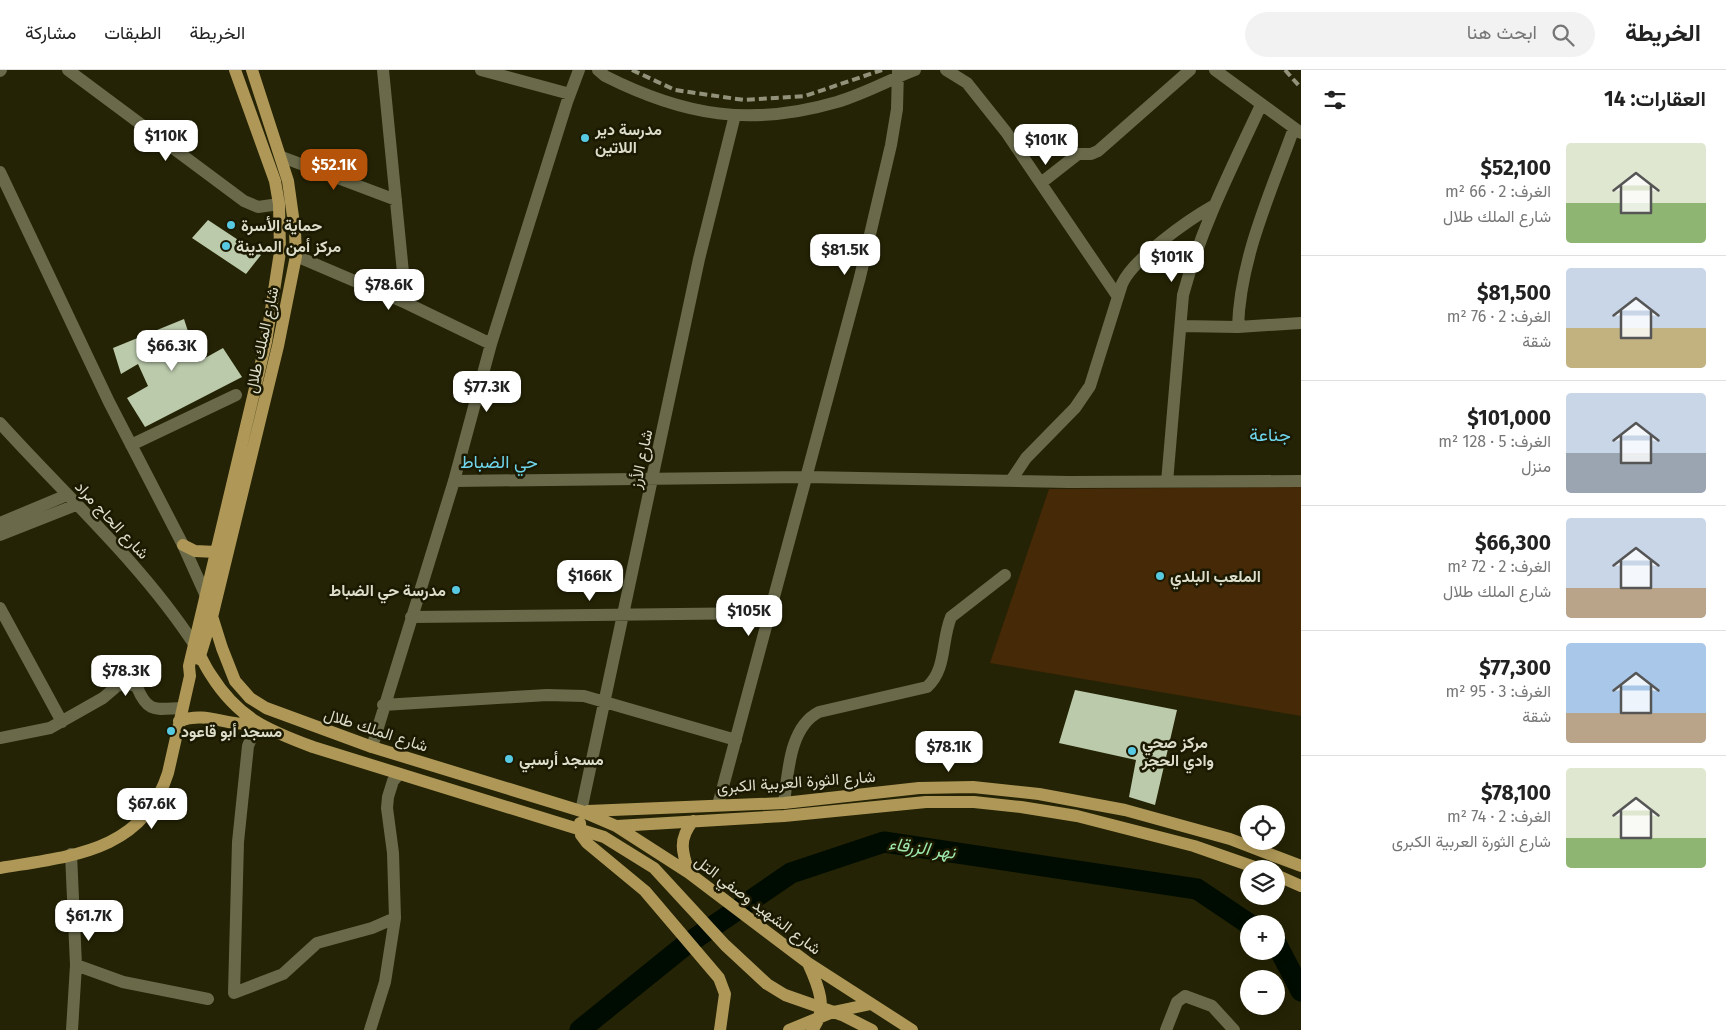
<!DOCTYPE html>
<html lang="ar">
<head>
<meta charset="utf-8">
<style>
  :root { --surface:#fff; --page:#f2f2f2; --text:#222; --muted:#767676; --line:#e0e0e0; --accent:#b45309 }
  body { margin:0; font-family:"Fira Sans",Vazirmatn,sans-serif; background:var(--page); color:var(--text); direction:rtl; height:100vh; display:flex; flex-direction:column; font-size:19px; white-space:nowrap }
  * { box-sizing:border-box; margin:0 }
  p { font-size:16px; color:var(--muted) }
  .icon { flex:none; width:28px; height:28px; fill:none; stroke:currentColor; stroke-width:2; stroke-linecap:round; stroke-linejoin:round }
  .map { position:relative; flex:1; overflow:hidden; direction:ltr }
  .details { display:flex; flex-direction:column; background:var(--surface); width:425px }
  .details>* { flex:none }
  .buttons { position:absolute; left:1240px; top:735px; display:grid; gap:10px }
  .buttons a { display:grid; place-items:center; width:45px; height:45px; border-radius:50%; background:var(--surface); box-shadow:0 2px 12px #0003; font-size:25px }
  .price { position:absolute; translate:-50% -42px; padding:0 11px; border-radius:10px; background:#fff; color:#222; font-size:16px; line-height:32px; filter:drop-shadow(0 1px 2px #0008) }
  .price::after { content:''; position:absolute; left:50%; top:30px; width:15px; height:11px; margin-left:-8px; background:inherit; clip-path:polygon(0 0,100% 0,50% 100%) }
  .price.selected { background:var(--accent); color:#fff }
  ul { padding:0; list-style:none }
  li { display:flex; align-items:center; gap:15px; height:125px; padding:0 20px }
  li+li { border-top:1px solid var(--line) }
  li span { display:grid; place-items:center; flex:none; width:140px; height:100px; border-radius:5px; color:#555 }
  li>.icon { margin-inline-start:auto }
  span .icon { width:60px; height:60px; fill:#fffc; stroke-width:1 }
  li b { font-size:21px }
  h2 { display:flex; justify-content:space-between; align-items:center; height:60px; padding:0 20px; font-size:21px }
  header { display:flex; align-items:center; gap:30px; box-sizing:border-box; height:70px; padding:0 25px; background:var(--surface); border-bottom:1px solid var(--line) }
  header strong { font-size:24px }
  nav { display:flex; gap:28px; margin-inline-start:auto; font-size:18px }
  .search { width:350px; height:45px; background:var(--page); display:flex; align-items:center; gap:12px; box-sizing:border-box; padding:0 18px; border-radius:28px; color:var(--muted); font-size:19px }
  main { display:flex; flex:1; min-height:0 }
  .map>svg:first-child { display:block }
  .green { fill:#462907 }
  .lines { fill:none; stroke-linecap:round; stroke-linejoin:round }
  .river { stroke:#000c01; stroke-width:21 }
  .building { fill:#bbcaab }
  .minor { stroke:#6a6a4b; stroke-width:12 }
  .major { stroke:#af9857; stroke-width:12 }
  .rail { stroke:#92917a; stroke-width:4; stroke-dasharray:8 4; stroke-linecap:butt }
  .poi-dot { fill:#57c9e2; stroke:#1b1900; stroke-width:2 }
  .labels { text-anchor:middle; dominant-baseline:central; stroke-width:5; stroke-linejoin:round; paint-order:stroke }
  .poi-label { font-size:16px; font-weight:bold; fill:#ddddcb; stroke:#1b1900; text-anchor:start }
  .street-label { font-size:16px; fill:#ddddcb; stroke:#1b1900 }
  .neighbourhood-label { font-size:18px; fill:#6fd5ec; stroke:#1b1900 }
  .water-label { font-size:18px; font-style:italic; fill:#9ee8ad; stroke:#1b1900 }
</style>
</head>
<body>
<header>
<strong>الخريطة</strong>
<div class="search"><svg class="icon" aria-label="search" viewBox="0 0 24 24"><circle cx="10" cy="10" r="6"/><path d="M15 15l6 6"/></svg>ابحث هنا</div>
<nav><a>الخريطة</a><a>الطبقات</a><a>مشاركة</a></nav>
</header>
<main>
<section class="details">
<h2>العقارات: 14<svg class="icon" aria-label="filters" viewBox="0 0 24 24"><path d="M4 7h16M4 17h16"/><circle cx="9" cy="7" r="2"/><circle cx="15" cy="17" r="2"/></svg></h2>
<ul>
<li><span style="background:linear-gradient(#dfe7d0 60%,#8fb573 0)"><svg class="icon" aria-label="home" viewBox="0 0 24 24"><path d="M3 11l9-7 9 7M6 9v11h12V9"/></svg></span><div><b>$52,100</b><p>الغرف: 2 · 66 m²</p><p>شارع الملك طلال</p></div></li>
<li><span style="background:linear-gradient(#c9d6e8 60%,#c2b280 0)"><svg class="icon" aria-label="home" viewBox="0 0 24 24"><path d="M3 11l9-7 9 7M6 9v11h12V9"/></svg></span><div><b>$81,500</b><p>الغرف: 2 · 76 m²</p><p>شقة</p></div></li>
<li><span style="background:linear-gradient(#c9d6e8 60%,#9aa5b1 0)"><svg class="icon" aria-label="home" viewBox="0 0 24 24"><path d="M3 11l9-7 9 7M6 9v11h12V9"/></svg></span><div><b>$101,000</b><p>الغرف: 5 · 128 m²</p><p>منزل</p></div></li>
<li><span style="background:linear-gradient(#c9d6e8 70%,#b9a48a 0)"><svg class="icon" aria-label="home" viewBox="0 0 24 24"><path d="M3 11l9-7 9 7M6 9v11h12V9"/></svg></span><div><b>$66,300</b><p>الغرف: 2 · 72 m²</p><p>شارع الملك طلال</p></div></li>
<li><span style="background:linear-gradient(#a9c7e8 70%,#b9a48a 0)"><svg class="icon" aria-label="home" viewBox="0 0 24 24"><path d="M3 11l9-7 9 7M6 9v11h12V9"/></svg></span><div><b>$77,300</b><p>الغرف: 3 · 95 m²</p><p>شقة</p></div></li>
<li><span style="background:linear-gradient(#dfe7d0 70%,#8fb573 0)"><svg class="icon" aria-label="home" viewBox="0 0 24 24"><path d="M3 11l9-7 9 7M6 9v11h12V9"/></svg></span><div><b>$78,100</b><p>الغرف: 2 · 74 m²</p><p>شارع الثورة العربية الكبرى</p></div></li>
</ul>
</section>
<div class="map">
<svg width="1301" height="960" viewBox="0 0 1301 960">
  <rect width="100%" height="100%" fill="#242305"/>
  <!-- green -->
  <path class="green" d="M1301,417V646L990,593L1049,419Z"/>
  <g class="lines">
    <!-- river -->
    <path class="river" d="M1276,873L1301,921
      M580,960L684,876L791,803L884,772L1197,819L1249,854"/>
  </g>
  <!-- building -->
  <path class="building" d="M208,150L261,185L246,204L192,168Z
    M184,249L198,292L223,278L242,307L145,357L127,328L148,316L138,294L121,304L113,278Z
    M1075,620L1177,640L1155,735L1129,727L1136,690L1059,673Z"/>
  <g class="lines">
    <!-- minor -->
    <path class="minor" d="M68,0L244,131L258,137L279,134
      M383,0L406,233
      M481,0L570,24
      M598,0L605,6C684,46 751,57 837,32C864,24 889,10 915,0
      M946,0L967,13L1006,62L1118,227
      M1215,0L1301,63
      M0,1L1,0
      M282,87L396,130
      M0,102L109,332L183,475L206,526
      M1041,113L1078,84H1091L1098,81L1190,0
      M296,186L406,233L491,274
      M1181,256L1238,257L1301,253
      M1238,257C1240,188 1271,122 1294,58
      M0,353C65,425 141,493 194,574
      M131,375L236,325
      M1012,409L1026,388L1075,338L1090,316L1122,214C1133,189 1188,150 1213,136
      M454,411L807,407L1069,412L1301,411
      M1167,412L1183,225C1201,158 1232,97 1261,35
      M0,453L67,425
      M0,465L76,435
      M0,538L62,652
      M411,547L770,543
      M383,635L547,625L584,626L736,670
      M257,654L248,676L238,772L234,923L283,904L317,873L372,858L395,848L393,783L387,738L388,727L393,711L399,704
      M0,668L50,658L103,628L117,616L128,613L137,617C148,644 156,639 182,638
      M372,677L454,411L491,274L567,32L579,0
      M784,733C788,704 789,657 819,642L927,617C947,599 941,571 951,547L1005,505
      M718,735L860,207L891,75L897,39L898,0
      M581,741L699,189L735,45
      M71,784L76,895L72,960
      M76,895L123,912L208,929
      M370,960L385,912L395,848
      M1166,960L1177,932L1185,926L1212,936L1234,960"/>
    <!-- major -->
    <path class="major" d="M183,475L195,481L216,482
      M206,527L222,578L235,611L250,628L266,638L372,677L581,741L616,756L689,803L808,893L912,960
      M194,574C200,584 204,595 211,605C238,648 267,660 313,677L604,767L654,798L725,875L767,914L785,925L842,945L872,960
      M199,589L212,547L278,276L296,186L295,161L288,111L252,0
      M179,651C209,640 229,659 254,652
      M588,741L784,733L919,718L973,717L1039,724L1125,740L1230,769L1301,796
      M580,753L581,765L587,773L645,821L719,908L725,924L720,960
      M617,756L784,746L926,732H974L1021,737L1077,746L1194,776L1260,799
      M0,798C71,786 143,782 168,703L190,606L189,596L266,272L280,182L279,134L275,111L235,0
      M689,803C682,782 678,769 693,751
      M1276,805L1301,816
      M808,893C818,915 829,939 812,960
      M789,960L833,942L871,934"/>
    <!-- rail -->
    <path class="rail" d="M632,0L675,20L744,30L805,26L882,0
      M1285,0L1301,18"/>
  </g>
  <!-- markers -->
  <g class="poi-dot">
    <circle cx="585" cy="68" r="5"/>
    <circle cx="231" cy="155" r="5"/>
    <circle cx="226" cy="176" r="5"/>
    <circle cx="1160" cy="506" r="5"/>
    <circle cx="456" cy="520" r="5"/>
    <circle cx="171" cy="661" r="5"/>
    <circle cx="1132" cy="681" r="5"/>
    <circle cx="509" cy="689" r="5"/>
  </g>
  <g class="labels">
    <!-- poi labels -->
    <g class="poi-label">
      <text x="595" y="59">مدرسة دير<tspan x="595" dy="18">اللاتين</tspan></text>
      <text x="241" y="155">حماية الأسرة</text>
      <text x="236" y="176">مركز أمن المدينة</text>
      <text x="1170" y="506">الملعب البلدي</text>
      <text x="446" y="520" text-anchor="end">مدرسة حي الضباط</text>
      <text x="181" y="661">مسجد أبو قاعود</text>
      <text x="1142" y="672">مركز صحي<tspan x="1142" dy="18">وادي الحجر</tspan></text>
      <text x="519" y="689">مسجد أرسبي</text>
    </g>
    <!-- street labels -->
    <g class="street-label">
      <text transform="translate(262 270) rotate(-78)">شارع الملك طلال</text>
      <text transform="translate(641 389) rotate(-78)">شارع الأرز</text>
      <text transform="translate(112 450) rotate(47)">شارع الحاج مراد</text>
      <text transform="translate(376 660) rotate(18)">شارع الملك طلال</text>
      <text transform="translate(796 712) rotate(-4)">شارع الثورة العربية الكبرى</text>
      <text transform="translate(758 835) rotate(37)">شارع الشهيد وصفي التل</text>
    </g>
    <!-- neighbourhood labels -->
    <g class="neighbourhood-label">
      <text x="1270" y="365">جناعة</text>
      <text x="499" y="392">حي الضباط</text>
    </g>
    <!-- water labels -->
    <g class="water-label">
      <text transform="translate(922 778) rotate(8)">نهر الزرقاء</text>
    </g>
  </g>
</svg>
<div class="buttons">
<a><svg class="icon" aria-label="locate" viewBox="0 0 24 24"><circle cx="12" cy="12" r="6"/><path d="M12 2v4M12 18v4M2 12h4M18 12h4"/></svg></a>
<a><svg class="icon" aria-label="layers" viewBox="0 0 24 24"><path d="M12 4l9 5-9 5-9-5zM3 14l9 5 9-5"/></svg></a>
<a>+</a>
<a>−</a>
</div>
<b class="price" style="left:166px;top:92px">$110K</b>
<b class="price" style="left:1046px;top:96px">$101K</b>
<b class="price selected" style="left:334px;top:121px">$52.1K</b>
<b class="price" style="left:845px;top:206px">$81.5K</b>
<b class="price" style="left:1172px;top:213px">$101K</b>
<b class="price" style="left:389px;top:241px">$78.6K</b>
<b class="price" style="left:172px;top:302px">$66.3K</b>
<b class="price" style="left:487px;top:343px">$77.3K</b>
<b class="price" style="left:590px;top:532px">$166K</b>
<b class="price" style="left:749px;top:567px">$105K</b>
<b class="price" style="left:126px;top:627px">$78.3K</b>
<b class="price" style="left:949px;top:703px">$78.1K</b>
<b class="price" style="left:152px;top:760px">$67.6K</b>
<b class="price" style="left:89px;top:872px">$61.7K</b>
</div>
</main>
</body>
</html>
